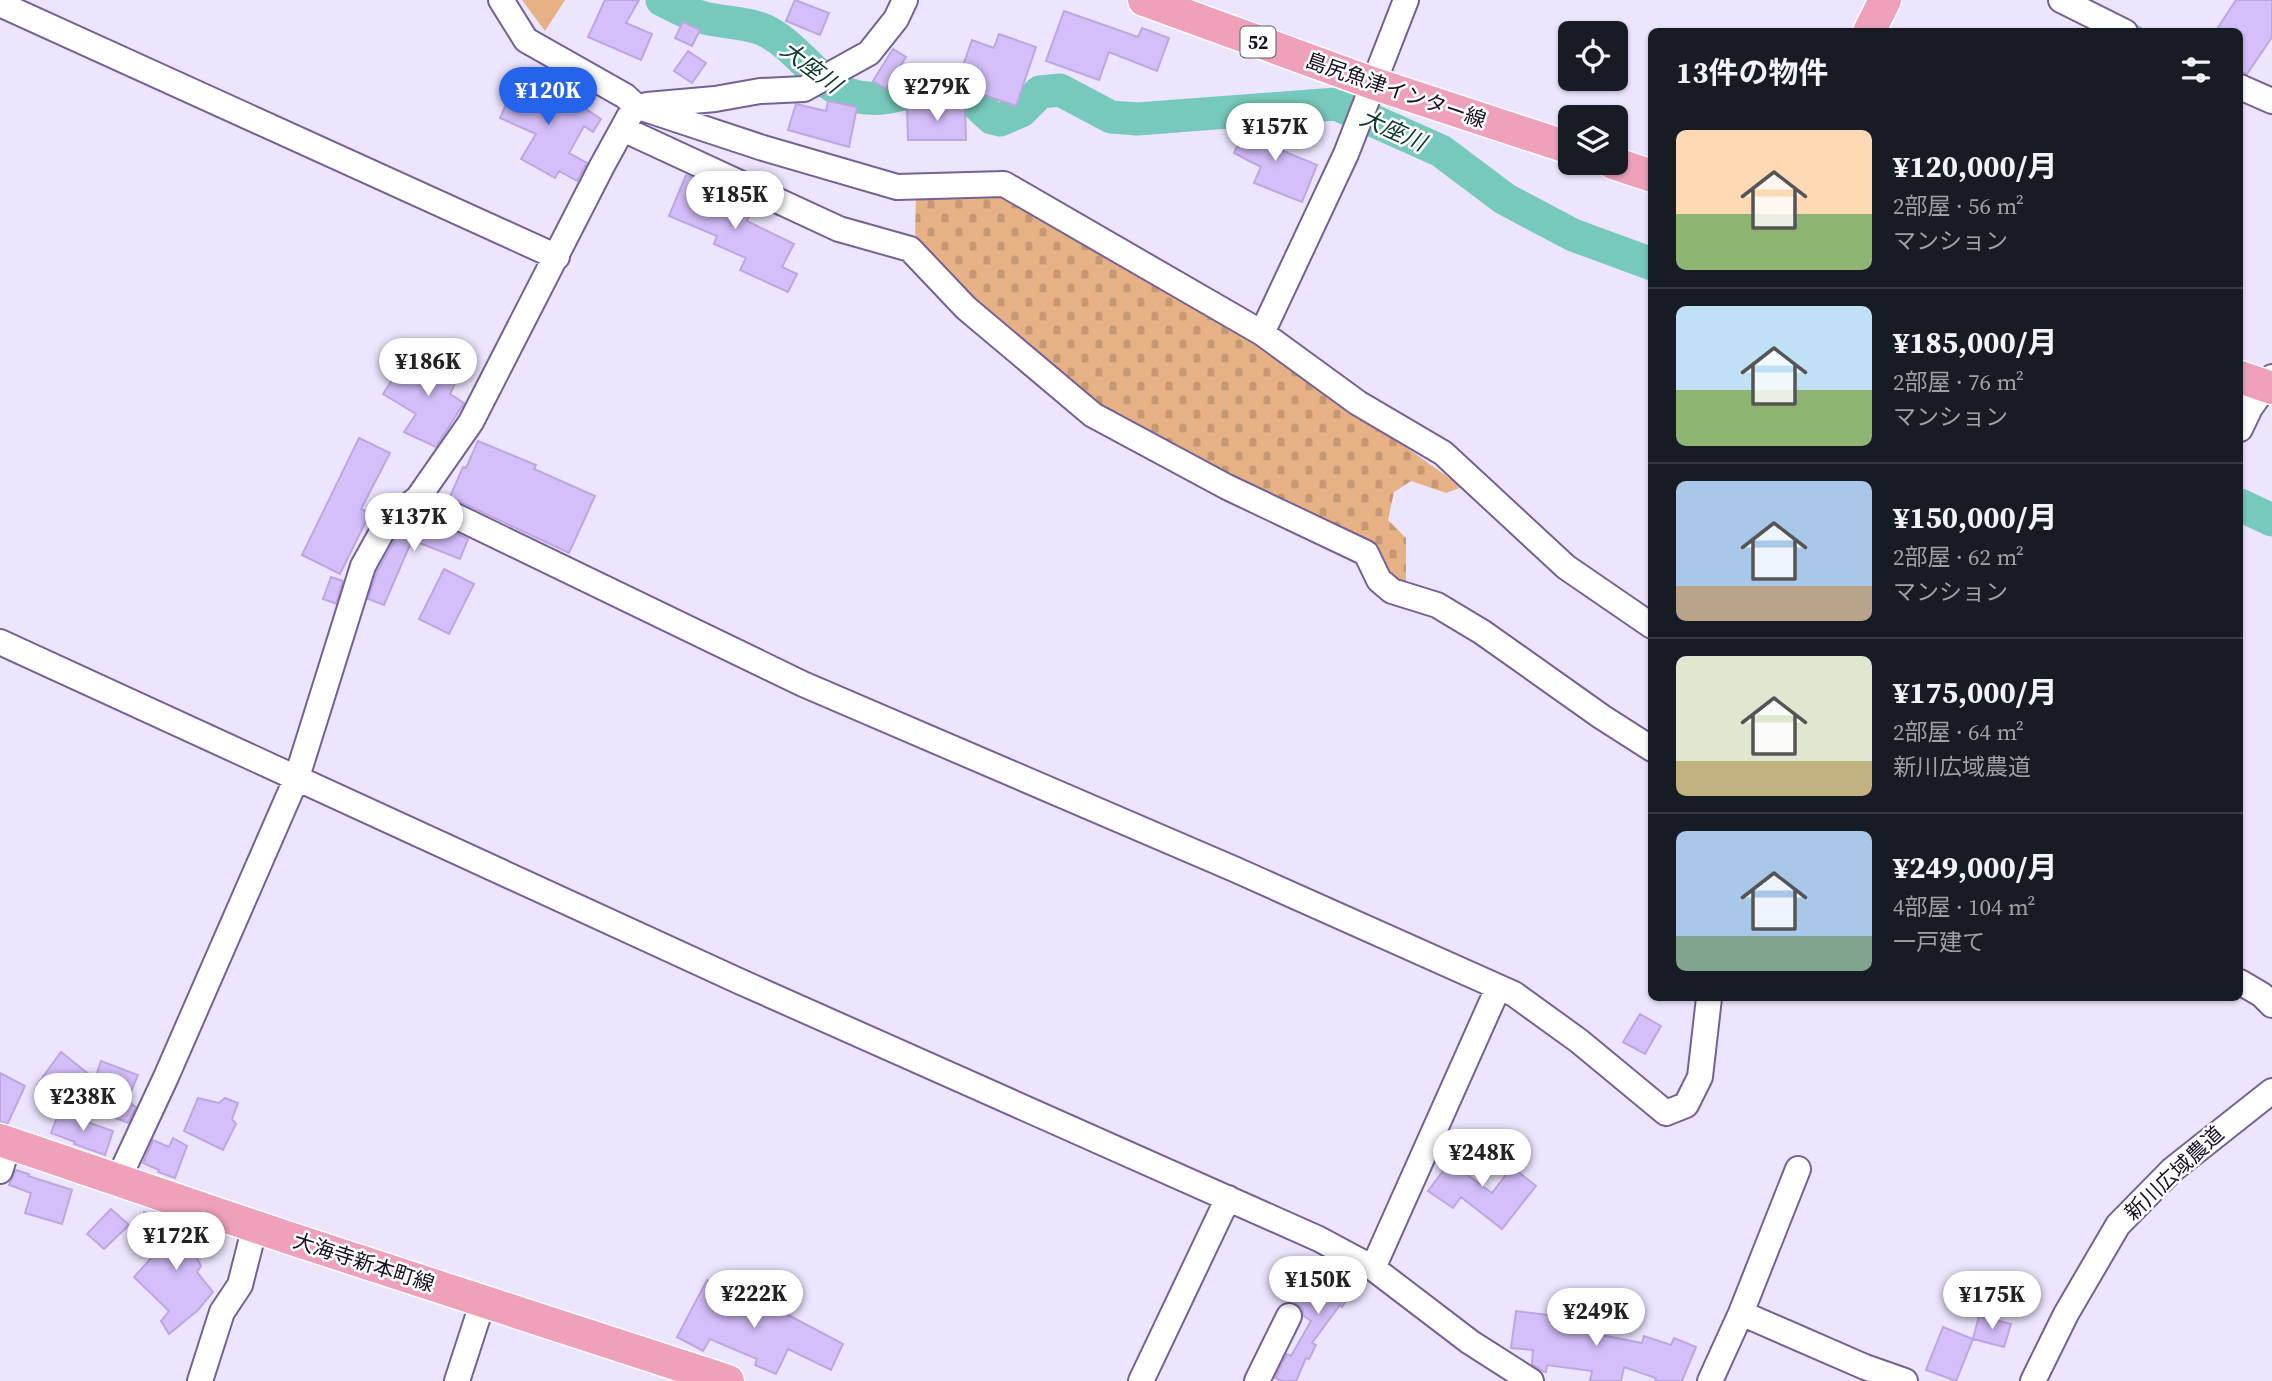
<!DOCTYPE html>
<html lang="ja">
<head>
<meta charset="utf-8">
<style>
  :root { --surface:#171b24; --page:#20242c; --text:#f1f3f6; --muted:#9ea1a6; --line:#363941; --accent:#2563eb }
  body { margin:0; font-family:"Source Serif 4","Noto Sans JP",serif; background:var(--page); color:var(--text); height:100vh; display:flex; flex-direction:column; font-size:26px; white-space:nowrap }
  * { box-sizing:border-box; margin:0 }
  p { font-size:23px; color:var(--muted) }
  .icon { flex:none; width:38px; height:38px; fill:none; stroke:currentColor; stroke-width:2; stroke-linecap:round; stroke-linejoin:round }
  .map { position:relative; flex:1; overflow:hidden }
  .side { position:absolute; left:1648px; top:28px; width:595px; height:973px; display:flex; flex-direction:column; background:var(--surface); border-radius:10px; box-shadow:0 2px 5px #0004 }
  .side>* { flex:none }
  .tools { position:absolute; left:1558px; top:21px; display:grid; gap:14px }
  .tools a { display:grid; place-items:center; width:70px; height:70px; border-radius:10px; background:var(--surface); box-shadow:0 2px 5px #0004; font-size:35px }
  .price { position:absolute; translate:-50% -60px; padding:0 16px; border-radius:24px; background:#fff; color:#222; font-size:23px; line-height:46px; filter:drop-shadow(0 2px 4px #0008) }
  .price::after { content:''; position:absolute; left:50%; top:42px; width:21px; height:16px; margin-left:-10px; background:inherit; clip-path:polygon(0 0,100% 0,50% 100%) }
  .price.on { background:var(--accent); color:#fff }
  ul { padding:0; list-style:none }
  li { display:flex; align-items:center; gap:21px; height:175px; padding:0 28px }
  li+li { border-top:2px solid var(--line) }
  li span { display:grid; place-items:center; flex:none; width:196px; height:140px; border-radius:10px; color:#555 }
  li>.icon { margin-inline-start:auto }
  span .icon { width:84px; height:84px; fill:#fffc; stroke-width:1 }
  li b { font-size:30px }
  h2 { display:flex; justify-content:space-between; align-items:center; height:84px; padding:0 28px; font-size:30px }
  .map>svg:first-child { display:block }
  .green { fill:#e6b185 }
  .cemetery { fill:url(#cemetery-stones) }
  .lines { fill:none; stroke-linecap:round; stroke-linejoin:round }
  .stream { stroke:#77cabb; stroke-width:5 }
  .river { stroke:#77cabb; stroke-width:33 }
  .building { fill:#d4bffa; stroke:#bca7e1; stroke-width:2 }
  .minor-casing { stroke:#756196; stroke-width:28 }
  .major-casing { stroke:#fff; stroke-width:35 }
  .minor { stroke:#fff; stroke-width:24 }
  .major { stroke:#efa1bc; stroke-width:32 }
  .labels { text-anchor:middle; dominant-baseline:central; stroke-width:5; stroke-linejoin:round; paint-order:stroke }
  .shield { fill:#fff; stroke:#5f5867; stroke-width:2 }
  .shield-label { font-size:19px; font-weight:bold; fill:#1a1126 }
  .street-label { font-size:21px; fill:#1a1126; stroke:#fff }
  .water-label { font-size:23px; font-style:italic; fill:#0f3831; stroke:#fff }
</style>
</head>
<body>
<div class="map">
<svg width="2272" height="1381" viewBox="0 0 2272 1381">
  <defs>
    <pattern id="cemetery-stones" width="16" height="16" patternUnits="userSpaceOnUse" patternTransform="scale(1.75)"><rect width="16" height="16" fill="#e6b185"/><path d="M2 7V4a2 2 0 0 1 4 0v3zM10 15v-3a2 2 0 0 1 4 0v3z" fill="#c59773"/></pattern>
  </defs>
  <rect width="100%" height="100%" fill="#ede5fe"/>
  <!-- green -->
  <path class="green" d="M522,0H565L545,31Z"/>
  <!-- cemetery -->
  <path class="cemetery" d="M1005,191L1259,343L1462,487L1446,493L1411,481L1394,492L1388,520L1406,538V586L1308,519L1107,415L998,324L915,241L916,194Z"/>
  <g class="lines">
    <!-- stream -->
    <path class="stream" d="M2132,25L2145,32"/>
    <!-- river -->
    <path class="river" d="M662,0C674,6 688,14 701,17C721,23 746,22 764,30C800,47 820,90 859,97C892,104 921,84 954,83L992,118L1000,120L1021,111L1040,92L1060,90L1111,117L1137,119L1336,104L1441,151L1505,199L1573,235L1652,264
      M2240,505L2272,520"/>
  </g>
  <!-- building -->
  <path class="building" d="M605,0H639L626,23L652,34L641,60L588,37Z
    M795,0L829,13L820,35L786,21Z
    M2236,0H2272V37L2247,74L2240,72V32H2215Z
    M1064,11L1138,37L1142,28L1169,38L1157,71L1109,52L1099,80L1046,61Z
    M683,22L700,30L692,46L675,38Z
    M999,34L1036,47L1016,106L978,93L982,82L960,74L972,40L994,48Z
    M893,49L906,57L886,89L873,81Z
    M688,51L706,63L692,83L674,71Z
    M520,72L544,82L540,92L584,108L601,119L593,132L584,126L569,153L587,163L577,181L559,171L555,178L521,159L536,134L500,118Z
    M828,101L857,107L849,147L788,130L796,104L826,111Z
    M965,105L966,140H908L907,106Z
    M1252,118L1272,128L1264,143L1317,165L1302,202L1254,183L1261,167L1234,153Z
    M686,175L754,206L747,221L794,244L782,267L797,274L788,292L740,270L746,258L714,244L717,236L669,216Z
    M440,355L463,366L450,394L464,403L436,447L404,432L416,414L383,394L405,360L430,376Z
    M359,438L390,453L361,509L370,513L340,574L302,555Z
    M478,441L536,465L534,469L595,496L569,553L450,497L463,467L466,468Z
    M416,518L438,524L468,539L460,559L412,540L384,605L368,599L377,572L399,533L402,534L405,527Z
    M444,569L474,584L449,634L419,619Z
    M331,577L343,581L336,604L323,599Z
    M1640,1014L1661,1026L1645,1054L1623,1042Z
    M61,1052L95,1079L101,1061L138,1075L127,1101L74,1079L65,1098L37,1085Z
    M0,1073L25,1086L8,1123L0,1122Z
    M122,1098L136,1107L128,1123L113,1117Z
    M198,1098L219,1103L225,1098L238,1103L232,1119L236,1124L223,1150L184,1131Z
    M59,1112L113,1131L105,1155L74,1144L75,1142L51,1133Z
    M173,1138L187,1146L175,1178L158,1172L159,1170L143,1163L153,1140L169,1147Z
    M1469,1141L1481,1152L1462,1171L1492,1193L1512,1167L1536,1186L1502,1229L1461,1197L1453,1208L1428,1191L1456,1154Z
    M16,1170L29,1174L28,1176L72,1190L62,1224L25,1213L31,1193L9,1185Z
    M111,1209L129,1225L104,1249L87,1234Z
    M144,1212L201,1228L198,1234L207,1244L197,1258L201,1266L197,1272L213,1292L198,1310L169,1334L161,1321L169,1311L134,1277L173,1234L142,1217Z
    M1333,1263L1360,1279L1342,1307L1340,1305L1312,1343L1316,1345L1309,1359L1306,1358L1296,1381H1282L1275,1378L1287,1354L1291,1356L1311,1321L1304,1316L1302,1308L1295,1302L1305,1288L1313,1294Z
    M707,1280L739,1297L741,1293L775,1308L843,1344L831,1370L788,1349L776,1374L755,1365L757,1359L710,1339L703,1351L677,1337Z
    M1565,1306L1589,1310L1586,1332L1642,1343L1644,1336L1671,1345L1674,1338L1696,1347L1682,1381H1655L1656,1378L1624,1367L1621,1381H1590L1592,1371L1547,1365L1546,1372L1542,1371L1532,1364L1533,1350L1511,1348L1516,1311L1563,1317Z
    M1979,1316L2011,1324L2004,1347L1973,1339Z
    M1943,1327L1973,1339L1956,1381L1926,1370Z"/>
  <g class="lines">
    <!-- minor casing -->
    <g class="minor-casing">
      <path id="minor" d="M501,0L526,40L625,96L636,106L763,148L897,187L1004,184L1262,333L1346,154L1406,0
        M2061,0L2125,32
        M0,4L557,257
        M2240,87L2272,101
        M647,105L715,99L760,91L804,89L869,53L896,19L905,0
        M623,129L839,229L910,249L966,308L1093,415L1227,487L1366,553L1379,580L1392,591L1437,605L1482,632L1602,717L1652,749
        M1262,333L1358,403L1443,453L1566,567L1652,626
        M2240,429L2250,408L2272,377
        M418,498L803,684L1234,869L1514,994L1579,1041L1666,1113L1686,1105L1700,1077L1709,998
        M0,642L741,982L1319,1239L1373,1268L1470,1342L1531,1381
        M2240,982L2262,995L2272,1005
        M0,1171L9,1143
        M118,1180L166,1077L297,777L363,566L388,521L418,498L471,422L602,166L630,115
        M1373,1268L1498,988
        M1741,1313L1798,1169
        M200,1381L222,1312L240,1285L255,1226
        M457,1381L483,1301
        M1141,1381L1228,1198
        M1257,1381L1289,1316
        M1710,1381L1741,1313L1865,1367L1905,1381
        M2033,1381L2066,1314L2118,1225L2172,1170L2272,1091"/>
    </g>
    <!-- major casing -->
    <g class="major-casing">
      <path id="major" d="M1144,0L1372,83L1570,148
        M1869,32L1885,0
        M1613,163L1652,176
        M2240,377L2272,388
        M0,1140L289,1238L728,1381"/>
    </g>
    <!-- minor -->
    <use href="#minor" class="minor"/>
    <!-- major -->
    <use href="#major" class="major"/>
  </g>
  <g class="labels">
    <!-- shield labels -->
    <rect class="shield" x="1240.5" y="26.5" width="35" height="31" rx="5"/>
    <g class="shield-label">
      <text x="1258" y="42">52</text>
    </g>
    <!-- street labels -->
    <g class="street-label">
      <text transform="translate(1396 90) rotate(19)">島尻魚津インター線</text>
      <text transform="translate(2174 1173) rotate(-43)">新川広域農道</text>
      <text transform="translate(364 1262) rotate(18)">大海寺新本町線</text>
    </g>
    <!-- water labels -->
    <g class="water-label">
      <text transform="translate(811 67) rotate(37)">大座川</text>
      <text transform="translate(1393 130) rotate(24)">大座川</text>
    </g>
  </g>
</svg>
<div class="tools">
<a><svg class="icon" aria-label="locate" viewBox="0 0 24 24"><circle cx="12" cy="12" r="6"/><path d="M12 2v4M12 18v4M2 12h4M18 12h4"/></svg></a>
<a><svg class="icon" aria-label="layers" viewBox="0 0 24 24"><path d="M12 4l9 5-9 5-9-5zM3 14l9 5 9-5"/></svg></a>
</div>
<b class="price" style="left:937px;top:123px">¥279K</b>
<b class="price on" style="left:548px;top:127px">¥120K</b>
<b class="price" style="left:1275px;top:163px">¥157K</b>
<b class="price" style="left:735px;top:231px">¥185K</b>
<b class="price" style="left:428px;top:398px">¥186K</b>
<b class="price" style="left:414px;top:553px">¥137K</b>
<b class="price" style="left:83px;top:1133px">¥238K</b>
<b class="price" style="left:1482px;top:1189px">¥248K</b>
<b class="price" style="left:176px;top:1272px">¥172K</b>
<b class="price" style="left:1318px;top:1316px">¥150K</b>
<b class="price" style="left:754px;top:1330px">¥222K</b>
<b class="price" style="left:1992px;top:1331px">¥175K</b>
<b class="price" style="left:1596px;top:1348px">¥249K</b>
<section class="side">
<h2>13件の物件<svg class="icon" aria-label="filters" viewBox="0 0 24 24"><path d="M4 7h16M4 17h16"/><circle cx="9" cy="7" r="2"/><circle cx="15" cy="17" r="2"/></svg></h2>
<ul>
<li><span style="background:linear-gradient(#ffd9b3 60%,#8fb573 0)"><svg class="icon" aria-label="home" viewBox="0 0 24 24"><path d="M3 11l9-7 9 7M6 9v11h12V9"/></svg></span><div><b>¥120,000/月</b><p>2部屋 · 56 m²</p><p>マンション</p></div></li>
<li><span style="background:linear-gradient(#bfe0f5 60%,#8fb573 0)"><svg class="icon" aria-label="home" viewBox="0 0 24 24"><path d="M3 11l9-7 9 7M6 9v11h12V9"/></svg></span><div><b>¥185,000/月</b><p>2部屋 · 76 m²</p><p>マンション</p></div></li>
<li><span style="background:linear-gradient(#a9c7e8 75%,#b9a48a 0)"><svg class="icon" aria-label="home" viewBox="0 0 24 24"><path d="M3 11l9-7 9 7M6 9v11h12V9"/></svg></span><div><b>¥150,000/月</b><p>2部屋 · 62 m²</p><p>マンション</p></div></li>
<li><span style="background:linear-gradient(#dfe7d0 75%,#c2b280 0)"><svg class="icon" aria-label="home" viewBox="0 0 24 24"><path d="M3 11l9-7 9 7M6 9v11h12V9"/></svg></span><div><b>¥175,000/月</b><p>2部屋 · 64 m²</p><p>新川広域農道</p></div></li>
<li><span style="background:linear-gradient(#a9c7e8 75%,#7fa58c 0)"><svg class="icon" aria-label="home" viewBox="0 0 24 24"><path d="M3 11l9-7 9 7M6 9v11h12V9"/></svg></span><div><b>¥249,000/月</b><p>4部屋 · 104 m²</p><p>一戸建て</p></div></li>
</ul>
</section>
</div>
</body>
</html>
